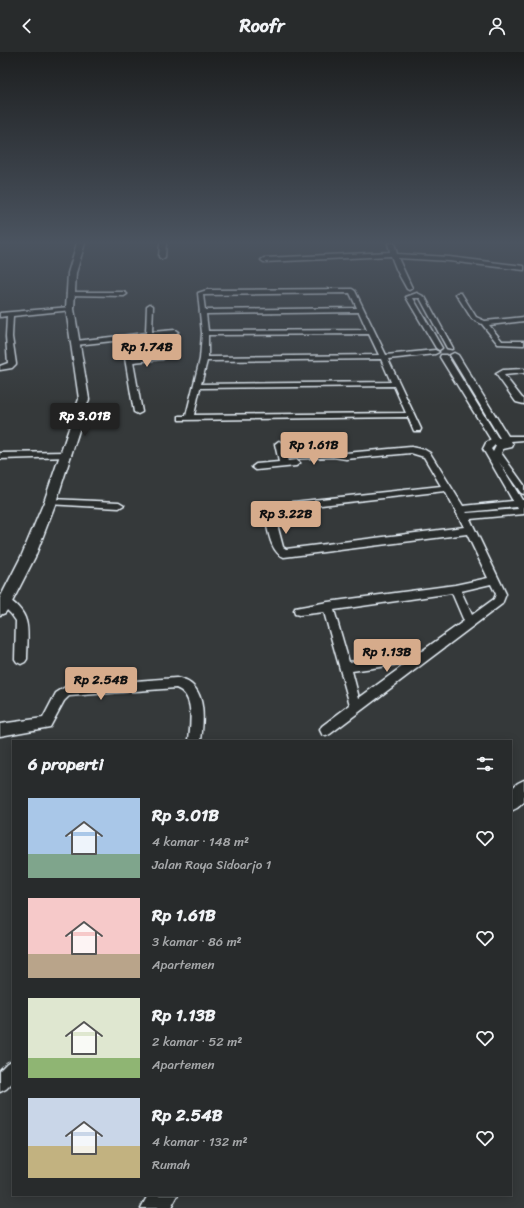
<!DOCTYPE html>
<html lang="id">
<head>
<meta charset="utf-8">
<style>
  :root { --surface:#282b2c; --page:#303334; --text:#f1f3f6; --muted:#a5a7a9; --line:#444748; --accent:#d6ab8b }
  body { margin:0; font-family:Sriracha,sans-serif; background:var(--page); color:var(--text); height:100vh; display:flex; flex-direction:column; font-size:15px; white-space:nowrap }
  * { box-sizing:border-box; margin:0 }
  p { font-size:13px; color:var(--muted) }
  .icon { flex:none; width:22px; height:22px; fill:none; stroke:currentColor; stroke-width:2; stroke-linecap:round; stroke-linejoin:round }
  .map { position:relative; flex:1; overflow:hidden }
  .side { position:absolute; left:12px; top:688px; width:500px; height:456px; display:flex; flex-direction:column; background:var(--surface); border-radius:0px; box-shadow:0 2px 10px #0003,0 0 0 1px var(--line) }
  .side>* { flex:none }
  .price { position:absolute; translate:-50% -34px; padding:0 9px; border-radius:4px; background:var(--accent); color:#111; font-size:13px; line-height:26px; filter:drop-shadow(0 1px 2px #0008) }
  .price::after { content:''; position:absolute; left:50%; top:24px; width:12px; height:9px; margin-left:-6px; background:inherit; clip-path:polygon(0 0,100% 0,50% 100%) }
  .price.active { background:#222; color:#fff }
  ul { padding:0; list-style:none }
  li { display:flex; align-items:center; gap:12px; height:100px; padding:0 16px }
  li span { display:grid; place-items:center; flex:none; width:112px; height:80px; border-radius:0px; color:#555 }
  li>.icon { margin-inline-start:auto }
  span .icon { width:48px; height:48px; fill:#fffc; stroke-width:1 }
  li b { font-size:17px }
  h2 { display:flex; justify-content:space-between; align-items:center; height:48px; padding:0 16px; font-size:17px }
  header { display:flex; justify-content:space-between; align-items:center; height:52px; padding:0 16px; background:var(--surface); font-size:18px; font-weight:700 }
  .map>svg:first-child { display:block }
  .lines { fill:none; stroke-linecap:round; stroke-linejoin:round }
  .street-casing { stroke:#e8f1f8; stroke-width:3 }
  .secondary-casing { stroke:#e8f1f8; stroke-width:3 }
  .street { fill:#2a2d2e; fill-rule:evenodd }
  .secondary { fill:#2a2d2e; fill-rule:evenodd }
</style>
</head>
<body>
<header><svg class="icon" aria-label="back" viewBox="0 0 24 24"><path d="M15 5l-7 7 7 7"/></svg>Roofr<svg class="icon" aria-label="person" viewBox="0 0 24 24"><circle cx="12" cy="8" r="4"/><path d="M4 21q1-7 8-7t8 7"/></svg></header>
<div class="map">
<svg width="524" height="1156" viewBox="0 0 524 1156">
  <rect width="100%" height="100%" fill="#35393a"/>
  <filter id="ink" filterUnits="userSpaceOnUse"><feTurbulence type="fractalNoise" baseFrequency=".025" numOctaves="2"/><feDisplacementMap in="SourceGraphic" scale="8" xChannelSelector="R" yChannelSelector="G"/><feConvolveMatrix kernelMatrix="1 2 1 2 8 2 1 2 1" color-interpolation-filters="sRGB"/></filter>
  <g filter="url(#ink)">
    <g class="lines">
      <!-- street casing -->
      <g class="street-casing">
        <path id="street" d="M160,191H166L165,205L162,207L159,205Z
          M388,191H394L397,202L449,205L524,214V218L449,209L398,206L412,236L409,238L407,237L397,219L391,204L264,210L261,208L264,206L390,200Z
          M352,237L355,239L386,303L435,298L439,300L435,302L388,307L421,377L420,379H414L408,365L179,368V364H186L200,307L202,281L198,241L207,238ZM350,241L357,256L205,258L203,243ZM359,260L367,278L208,279L206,262ZM369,282L379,303L208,305V283ZM381,307L391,330L201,332L207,309ZM394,334L406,361L194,363L200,336Z
          M70,240H124L127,242L124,244L68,243L67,242Z
          M417,241L425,245L453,296L452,297L447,296L420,246H413L442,296L439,298L436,296L406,245Z
          M457,241H461L476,265L485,269L524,265V269L489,273L502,289H524V293L498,292L482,272L472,267L456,242Z
          M150,252L153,254L152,280L175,278L178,280L175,282L129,287L132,306L163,303L167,305L163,307L133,310L142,360L138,362L134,360L122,288L76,293L73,291L76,289L146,281L147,254Z
          M70,255L72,256V258L13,264L12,285L16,312L12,316L0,318V314L8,311L6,285L7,264L0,265V261Z
          M454,301L458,303L508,384H524V388L511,389L513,393L512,395L503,397L501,401L524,433V442L521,441L499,410L522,448H524V462L470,467L506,542L502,552L330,682L326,684L322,682L320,678L322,674L350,653L324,560L299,563L295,562L294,559L295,556L328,550L455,533L488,526L467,482L284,505C269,500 268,474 264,461L268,455L275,452L441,434L424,405L411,401L346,407L333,405L287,407L288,409L296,408L300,411L296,414L256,418L252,415L256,412L279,410L275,392L279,389L283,392L286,402L333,399L346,401L411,395L425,398L430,401L463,454L513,449L483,397L486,391L491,388L440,305L441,303H447L498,386H500L450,303ZM495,393L496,394L493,400L491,397ZM445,439L464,475L286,497L283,495L274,461L277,458ZM517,455L518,457L467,461L466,460ZM491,532L496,542L494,547L472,563L461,539ZM452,541L464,569L422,599L349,610L334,558ZM407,611L359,646L352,619Z
          M524,317V321L504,323L522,346L524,347V352L516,350L496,322L503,318Z
          M67,400L70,401L71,403L70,405L0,407V401Z
          M50,447L119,450L124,453L119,456L47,452L45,450Z
          M5,546C14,549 24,560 26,569C29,578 27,597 27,607L25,610L21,612L17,610L15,607L16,569L11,562L0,551L1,547Z
          M176,626C180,627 184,628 188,630C207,641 203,671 201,689H189C190,673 196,643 176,636L69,644L64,649L50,675L0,684V672L43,666L56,641L67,634Z
          M13,1008V1030L6,1037L0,1040V1018L7,1011Z"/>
      </g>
      <!-- secondary casing -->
      <g class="secondary-casing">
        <path id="secondary" d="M77,191H85L76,221L74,257L89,347L56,450L35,505L10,554L5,561L0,563V546L21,505L44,450L79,347L66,257L68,221Z
          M524,728V750L517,756L511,759V737L518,731Z
          M148,1143H178L171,1156H141Z"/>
      </g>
      <!-- street -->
      <use href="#street" class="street"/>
      <!-- secondary -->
      <use href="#secondary" class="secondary"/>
    </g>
  </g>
  <!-- sky -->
  <linearGradient id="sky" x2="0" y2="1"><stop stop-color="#1d1f20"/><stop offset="0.54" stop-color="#4b5460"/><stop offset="1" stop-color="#4b5460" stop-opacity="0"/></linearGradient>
  <rect width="524" height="353" fill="url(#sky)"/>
</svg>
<b class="price" style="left:147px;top:316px">Rp 1.74B</b>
<b class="price active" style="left:85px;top:385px">Rp 3.01B</b>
<b class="price" style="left:314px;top:414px">Rp 1.61B</b>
<b class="price" style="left:286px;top:483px">Rp 3.22B</b>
<b class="price" style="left:387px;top:621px">Rp 1.13B</b>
<b class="price" style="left:101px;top:649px">Rp 2.54B</b>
<section class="side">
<h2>6 properti<svg class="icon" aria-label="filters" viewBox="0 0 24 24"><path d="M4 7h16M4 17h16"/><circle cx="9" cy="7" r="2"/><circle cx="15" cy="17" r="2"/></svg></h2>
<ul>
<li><span style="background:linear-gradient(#a9c7e8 70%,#7fa58c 0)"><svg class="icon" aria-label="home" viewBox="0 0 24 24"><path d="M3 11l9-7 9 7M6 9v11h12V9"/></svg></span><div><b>Rp 3.01B</b><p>4 kamar · 148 m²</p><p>Jalan Raya Sidoarjo 1</p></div><svg class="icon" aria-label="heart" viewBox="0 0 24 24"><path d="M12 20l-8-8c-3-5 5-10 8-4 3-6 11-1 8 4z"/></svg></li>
<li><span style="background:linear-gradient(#f6c9c9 70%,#b9a48a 0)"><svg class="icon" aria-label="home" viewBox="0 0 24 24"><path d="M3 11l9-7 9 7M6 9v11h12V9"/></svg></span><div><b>Rp 1.61B</b><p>3 kamar · 86 m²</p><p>Apartemen</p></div><svg class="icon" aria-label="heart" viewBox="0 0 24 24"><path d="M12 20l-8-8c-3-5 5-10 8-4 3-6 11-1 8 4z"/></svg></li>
<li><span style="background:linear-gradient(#dfe7d0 75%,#8fb573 0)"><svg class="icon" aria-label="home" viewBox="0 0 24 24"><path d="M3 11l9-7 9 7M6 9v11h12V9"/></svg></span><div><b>Rp 1.13B</b><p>2 kamar · 52 m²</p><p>Apartemen</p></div><svg class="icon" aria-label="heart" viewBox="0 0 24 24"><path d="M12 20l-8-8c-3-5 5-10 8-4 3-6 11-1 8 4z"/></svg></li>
<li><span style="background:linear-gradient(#c9d6e8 60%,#c2b280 0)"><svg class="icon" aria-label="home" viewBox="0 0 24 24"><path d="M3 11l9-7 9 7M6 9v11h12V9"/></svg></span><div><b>Rp 2.54B</b><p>4 kamar · 132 m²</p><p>Rumah</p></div><svg class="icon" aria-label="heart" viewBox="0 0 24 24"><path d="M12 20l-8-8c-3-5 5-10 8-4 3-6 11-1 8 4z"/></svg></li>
</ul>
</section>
</div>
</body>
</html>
